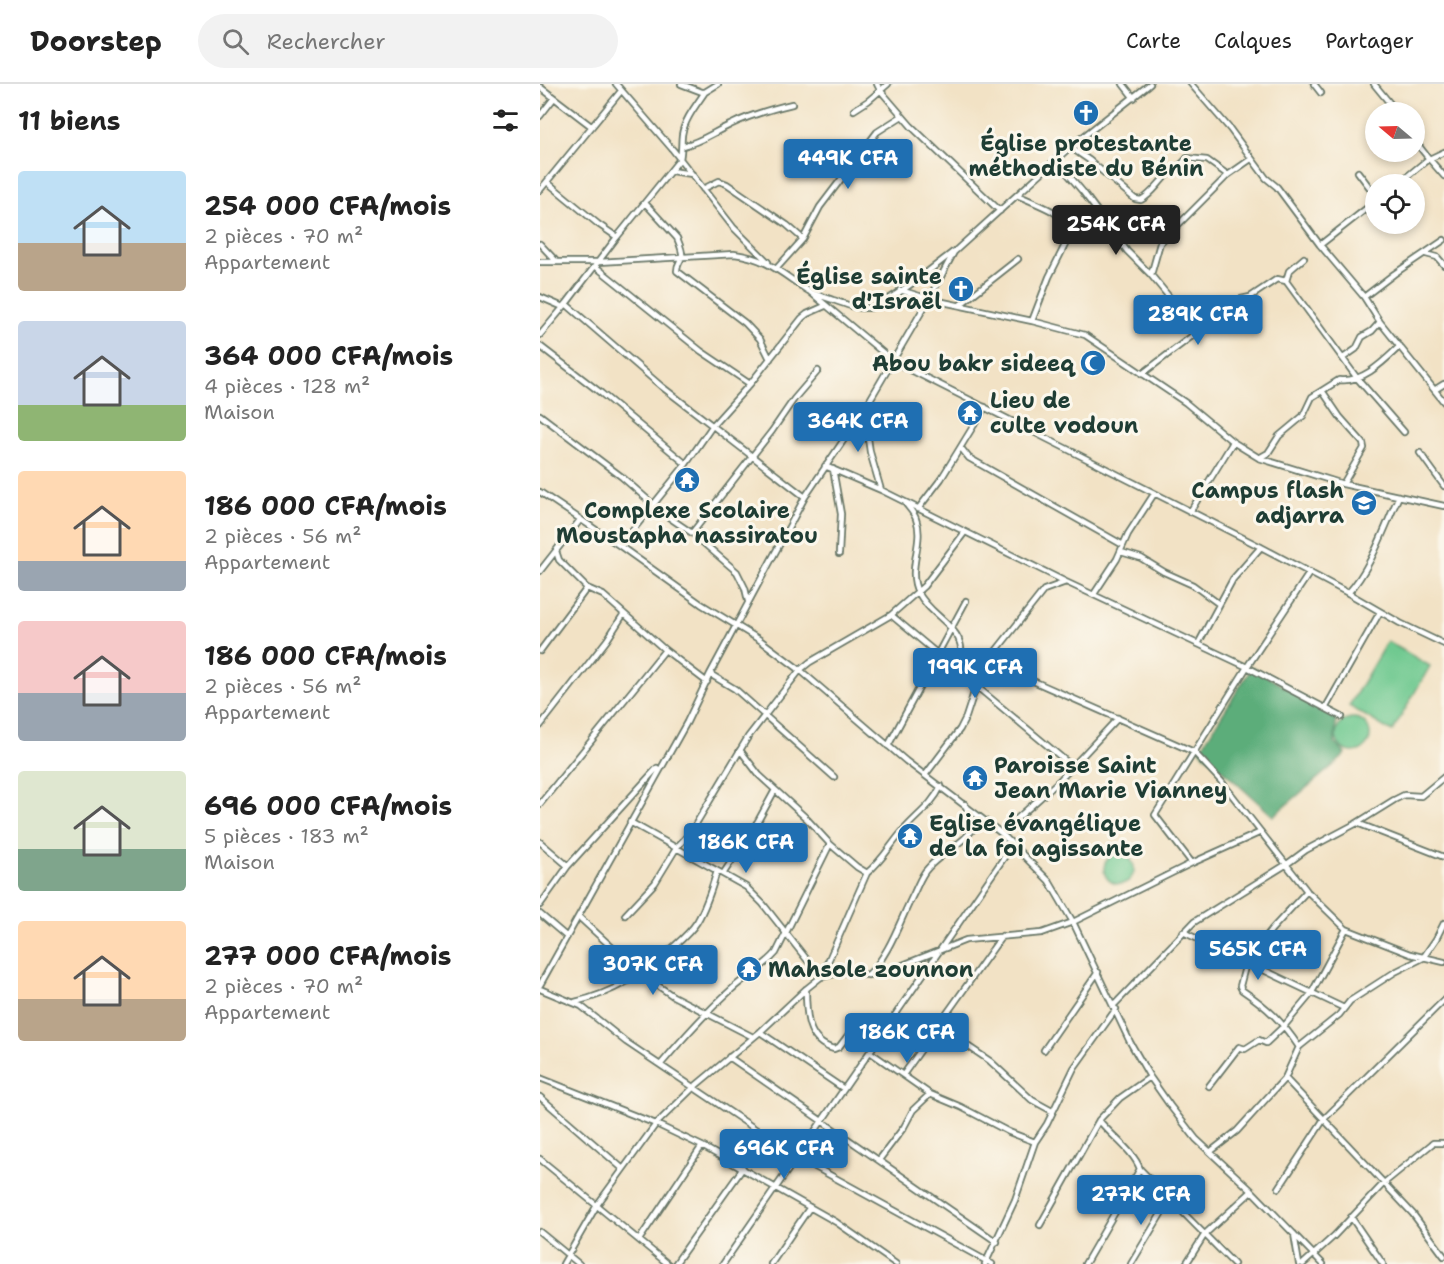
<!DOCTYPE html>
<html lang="fr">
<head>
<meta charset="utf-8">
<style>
  :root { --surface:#fff; --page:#f2f2f2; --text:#222; --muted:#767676; --line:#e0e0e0; --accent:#1f6fb2 }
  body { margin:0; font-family:"Shantell Sans",sans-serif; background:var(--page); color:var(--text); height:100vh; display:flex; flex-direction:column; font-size:22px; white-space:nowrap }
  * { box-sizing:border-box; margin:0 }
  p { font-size:20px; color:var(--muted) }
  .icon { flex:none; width:33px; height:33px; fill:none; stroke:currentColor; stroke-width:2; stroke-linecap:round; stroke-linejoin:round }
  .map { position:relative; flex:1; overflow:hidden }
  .details { display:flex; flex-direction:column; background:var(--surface); width:540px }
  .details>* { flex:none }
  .needle { width:39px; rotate:289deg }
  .buttons { position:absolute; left:825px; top:18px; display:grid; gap:12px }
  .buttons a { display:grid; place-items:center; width:60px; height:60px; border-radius:50%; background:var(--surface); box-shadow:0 3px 9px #0003; font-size:30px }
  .price { position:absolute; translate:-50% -51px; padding:0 14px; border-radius:6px; background:var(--accent); color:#fff; font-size:20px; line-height:39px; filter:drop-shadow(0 2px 3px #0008) }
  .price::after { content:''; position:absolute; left:50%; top:36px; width:18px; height:14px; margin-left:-9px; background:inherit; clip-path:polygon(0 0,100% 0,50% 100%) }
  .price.on { background:#222; color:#fff }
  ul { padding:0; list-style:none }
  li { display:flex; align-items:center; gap:18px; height:150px; padding:0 18px }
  li span { display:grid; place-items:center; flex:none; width:168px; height:120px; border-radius:6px; color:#555 }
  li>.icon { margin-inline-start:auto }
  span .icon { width:72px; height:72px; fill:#fffc; stroke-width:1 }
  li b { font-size:26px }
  h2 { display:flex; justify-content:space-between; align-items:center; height:72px; padding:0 18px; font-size:26px }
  header { display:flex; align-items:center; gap:36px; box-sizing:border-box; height:84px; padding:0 30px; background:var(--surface); border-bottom:2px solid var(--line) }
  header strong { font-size:28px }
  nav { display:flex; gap:33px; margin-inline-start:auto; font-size:21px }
  .search { width:420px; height:54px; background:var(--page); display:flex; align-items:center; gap:15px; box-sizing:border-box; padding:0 21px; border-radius:33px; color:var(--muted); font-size:22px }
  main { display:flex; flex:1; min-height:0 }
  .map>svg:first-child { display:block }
  .green { fill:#6fc990; stroke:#478362; stroke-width:1.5 }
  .forest { fill:#5bad7a; stroke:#3d7557; stroke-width:1.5 }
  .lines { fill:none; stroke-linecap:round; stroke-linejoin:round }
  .street-casing { stroke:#697767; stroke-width:8 }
  .street { stroke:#fff; stroke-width:4.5 }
  .labels { text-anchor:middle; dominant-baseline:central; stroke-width:6; stroke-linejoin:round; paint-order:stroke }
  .poi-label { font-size:22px; font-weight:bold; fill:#1f3d34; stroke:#fbf7ec; text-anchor:start }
</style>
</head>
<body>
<header>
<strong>Doorstep</strong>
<div class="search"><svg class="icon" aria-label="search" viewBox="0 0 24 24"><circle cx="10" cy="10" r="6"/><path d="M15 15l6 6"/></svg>Rechercher</div>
<nav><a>Carte</a><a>Calques</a><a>Partager</a></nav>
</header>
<main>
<section class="details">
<h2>11 biens<svg class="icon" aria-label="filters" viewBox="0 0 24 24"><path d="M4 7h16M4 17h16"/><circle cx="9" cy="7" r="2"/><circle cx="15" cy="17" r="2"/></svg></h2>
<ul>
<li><span style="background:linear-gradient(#bfe0f5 60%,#b9a48a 0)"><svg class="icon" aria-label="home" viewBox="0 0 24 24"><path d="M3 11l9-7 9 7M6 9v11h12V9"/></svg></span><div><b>254 000 CFA/mois</b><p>2 pièces · 70 m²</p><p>Appartement</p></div></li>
<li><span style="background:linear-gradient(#c9d6e8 70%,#8fb573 0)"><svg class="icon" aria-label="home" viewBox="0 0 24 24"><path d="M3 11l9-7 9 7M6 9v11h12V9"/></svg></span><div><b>364 000 CFA/mois</b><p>4 pièces · 128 m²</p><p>Maison</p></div></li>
<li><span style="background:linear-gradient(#ffd9b3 75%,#9aa5b1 0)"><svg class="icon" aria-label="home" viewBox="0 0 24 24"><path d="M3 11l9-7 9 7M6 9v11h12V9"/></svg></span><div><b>186 000 CFA/mois</b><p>2 pièces · 56 m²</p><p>Appartement</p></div></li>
<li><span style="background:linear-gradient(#f6c9c9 60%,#9aa5b1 0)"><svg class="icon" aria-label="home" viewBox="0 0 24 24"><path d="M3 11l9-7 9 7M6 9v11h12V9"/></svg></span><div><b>186 000 CFA/mois</b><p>2 pièces · 56 m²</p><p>Appartement</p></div></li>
<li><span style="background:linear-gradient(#dfe7d0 65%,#7fa58c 0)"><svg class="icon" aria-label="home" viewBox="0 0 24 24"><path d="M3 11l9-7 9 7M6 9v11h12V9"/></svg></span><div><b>696 000 CFA/mois</b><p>5 pièces · 183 m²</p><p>Maison</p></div></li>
<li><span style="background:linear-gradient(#ffd9b3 65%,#b9a48a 0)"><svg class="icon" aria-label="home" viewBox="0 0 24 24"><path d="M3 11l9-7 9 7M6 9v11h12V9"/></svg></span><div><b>277 000 CFA/mois</b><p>2 pièces · 70 m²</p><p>Appartement</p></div></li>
</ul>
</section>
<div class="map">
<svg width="904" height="1180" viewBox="0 0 904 1180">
  <rect width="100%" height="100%" fill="#fbf7ec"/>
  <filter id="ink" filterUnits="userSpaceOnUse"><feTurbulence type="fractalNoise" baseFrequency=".0167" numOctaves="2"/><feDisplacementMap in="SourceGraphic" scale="12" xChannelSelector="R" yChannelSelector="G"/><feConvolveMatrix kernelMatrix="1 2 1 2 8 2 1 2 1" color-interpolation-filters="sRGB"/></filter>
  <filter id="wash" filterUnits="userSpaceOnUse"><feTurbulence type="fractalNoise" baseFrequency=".008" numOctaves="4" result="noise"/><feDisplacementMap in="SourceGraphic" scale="24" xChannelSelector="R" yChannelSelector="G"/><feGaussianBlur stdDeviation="1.35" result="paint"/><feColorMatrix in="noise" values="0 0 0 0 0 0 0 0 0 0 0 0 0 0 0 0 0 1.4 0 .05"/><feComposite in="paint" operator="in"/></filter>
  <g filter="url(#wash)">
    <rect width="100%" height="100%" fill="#f2e2c5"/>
    <!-- green -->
    <path class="green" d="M847,557L890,582L852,648L809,622Z
      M796 651a17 17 0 1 1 34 0a17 17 0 1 1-34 0Z
      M564 785a15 15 0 1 1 30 0a15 15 0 1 1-30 0Z"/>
    <!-- forest -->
    <path class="forest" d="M712,583L796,635L795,659L805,669L802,674L733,732L660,666Z"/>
  </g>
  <g filter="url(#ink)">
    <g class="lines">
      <!-- street casing -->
      <g class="street-casing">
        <path id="street" d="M76,0L133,66L193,143L228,178
          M141,0L162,8H165L178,0
          M337,0L340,6L371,42L460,127
          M583,0L594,14
          M651,0L690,45L726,94L737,103L780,161L824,213L840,238L904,318
          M774,0L781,9
          M834,0L857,28
          M0,3L51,42
          M314,26L328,17L348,0
          M0,32L14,14
          M874,55C884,70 893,79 904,92
          M143,62C161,58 174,48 190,41C210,31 231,25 252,20
          M530,63L549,76L595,115L601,116C611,111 617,101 625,93C633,85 641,83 647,74L667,76L688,91
          M516,76L543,108L587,167L611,191L658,248
          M131,87L152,90
          M818,88L836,112
          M7,98L58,140L77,153L140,75C142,66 141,60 142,51C144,36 157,20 165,8
          M858,100L887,76L904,68
          M163,105L179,97L187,100L247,141L263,155
          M0,106L81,7
          M477,111C488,116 501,121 512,127C526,136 538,154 556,155L569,144
          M105,119L137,154C139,159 143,167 142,173C140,178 137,180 137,187L205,239L220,255L230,275
          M0,160L16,177
          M780,161L836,117
          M886,170L897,173L904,181
          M764,174L749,187L746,197L817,294L864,348
          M0,178H59L194,170C227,174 241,189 267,206C275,211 285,213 293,216C305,220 316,225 329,224C346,222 396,181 413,168
          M55,182L161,267L210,300
          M237,184L263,155L280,123L337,48L362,32
          M611,191L620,159L688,91L711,75
          M360,206L389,215L492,237L545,251L646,319L693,358L719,374L803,400L904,422
          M269,207L353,277L721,463L808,509L860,539L904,560
          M0,213L23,223
          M824,213L854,190L904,156
          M26,220L121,302L265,413
          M421,220L478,175
          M492,237L509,193L533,145
          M0,251L26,220L77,153
          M0,262L61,309L146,380
          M803,274L816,265L822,253L832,247L840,238
          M602,290L701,215L710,213L737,195L746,197
          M896,305L904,300
          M783,308L800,333L823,359L824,364L803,400
          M324,326L330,368L341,406
          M0,331L82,393L124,430L152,449L197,488L205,504L208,517
          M421,364L429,374L583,461
          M880,369L904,402
          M719,374L728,369L739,352L763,332L772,313L799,296C823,299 844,277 860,262
          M285,382L341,406L526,498L707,583L802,633
          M293,385L301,430L299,470
          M0,408L80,462L161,520L220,556L260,586L366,677L461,749L509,797L533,838L590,958L610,993L631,1023L656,1055L712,1107L783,1180
          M366,420C369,424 374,429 376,435C385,458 366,485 378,508C393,538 435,544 417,587
          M378,425L401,395L445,323
          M650,428L693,358
          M152,449L232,347L254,315L278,287
          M80,462L146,380L173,341L210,300L262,234L267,230L285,222
          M16,467L19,476L47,504L63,511L125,566L167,598
          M581,468L601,474L624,488L653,501L679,520
          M0,487L40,436
          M808,509C831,485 845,442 859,412
          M554,510L577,475L588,450L614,410
          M351,531L533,683
          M658,560L693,495L721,463
          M0,567L47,504
          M448,577L654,668L681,697L767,807L806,845L870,870L904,878
          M170,590L195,605L294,693
          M786,623L840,528
          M0,642L67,556L83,531
          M348,662L426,517
          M200,666L219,691L266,734L290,760L317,783L327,789L286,882L278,890
          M386,690L420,645L426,633L440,590L448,577L504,506L526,498
          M0,720L125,566
          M90,738L206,803L223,820L279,891
          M817,739L904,773
          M461,749L519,697L578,634
          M0,758L28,782
          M652,779L615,731L707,583L770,488
          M327,789C341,778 350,762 361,749C375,732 392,722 401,702
          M183,790L218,737L235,706
          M0,821L28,782L117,684
          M0,830L27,853
          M85,831L115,799L137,763L151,748L208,653L260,586L270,578L351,531L384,502L425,448
          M39,833L101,890L133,912L213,953
          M643,848L804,924
          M328,891C350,870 360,836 374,809C378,801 381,791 388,784C401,769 422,761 434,744L425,720
          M0,901L147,638L170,590L265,413L324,326L389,215L414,168L530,63L610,0
          M0,905L41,922L86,958L257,1073L452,1180
          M266,905C266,928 266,958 294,965L299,963L309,950
          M35,918C73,909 102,891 131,865C140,857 150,849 157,838C166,823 172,804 177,787
          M574,921L654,838L747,780L766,766L817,739L854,716L864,711L881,712L904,693
          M398,942L450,977L492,1016L512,1027
          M220,948L304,1005
          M759,963C742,937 727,923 702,906L700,902L706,879L732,845L767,807
          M504,966L558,888
          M330,968L390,1010
          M189,973L457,1158
          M121,980C143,954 166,928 192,905C206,892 223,884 236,869L290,760
          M363,991L462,852
          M0,994L116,1040L162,1062L296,1138L356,1180
          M745,994L873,1130L904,1172
          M669,1002L699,963L705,965L719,956L726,959L745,941L771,910L806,845
          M0,1013L83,1085
          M559,1036C571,1052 593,1066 600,1085L694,1180
          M670,1068L697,1047L745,994L759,963L799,931L810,917L855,888L883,874L896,855L904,839
          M0,1075L128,1180
          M339,1076L364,1043L373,1026L390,1010L421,1023L469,1048L495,1058
          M739,1104L784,1035L904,916
          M811,1133L843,1180
          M500,1141L559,1036L580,1014L610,993
          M0,1148L39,1180
          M754,1150L759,1180
          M99,1156L162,1062
          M23,1180L57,1121L116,1040L154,1003L220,948L266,905L281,893L302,888L328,891L345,888L426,856L502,849L533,838L652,779L721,748
          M135,1180L203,1084
          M183,1180L472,762
          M231,1180L270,1123
          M445,1180L475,1116L495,1058L507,1040L534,984L576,925
          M545,1180L600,1085
          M591,1180L630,1115
          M646,1180L665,1150L712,1107
          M763,1180L794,1152L844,1099L893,1059H904"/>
      </g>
      <!-- street -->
      <use href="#street" class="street"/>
    </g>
  </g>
  <!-- icons -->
  <defs>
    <g id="church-disc" transform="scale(1.35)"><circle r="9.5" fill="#1f6fb2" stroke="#fbf7ec"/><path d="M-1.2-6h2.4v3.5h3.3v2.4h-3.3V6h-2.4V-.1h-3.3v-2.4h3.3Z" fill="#fff"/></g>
    <g id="mosque-disc" transform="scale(1.35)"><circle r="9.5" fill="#1f6fb2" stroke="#fbf7ec"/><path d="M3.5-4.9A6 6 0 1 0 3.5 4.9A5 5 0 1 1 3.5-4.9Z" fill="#fff"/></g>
    <g id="temple-disc" transform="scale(1.35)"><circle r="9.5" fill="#1f6fb2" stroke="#fbf7ec"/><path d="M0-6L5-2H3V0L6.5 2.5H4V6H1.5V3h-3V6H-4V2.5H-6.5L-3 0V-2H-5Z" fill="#fff"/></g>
    <g id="university-disc" transform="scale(1.35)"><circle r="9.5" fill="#1f6fb2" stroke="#fbf7ec"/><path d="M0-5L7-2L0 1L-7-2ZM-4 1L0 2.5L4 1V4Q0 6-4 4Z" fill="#fff"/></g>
  </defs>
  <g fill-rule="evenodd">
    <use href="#church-disc" x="546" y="29"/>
    <use href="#church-disc" x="421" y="205"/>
    <use href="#mosque-disc" x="553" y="279"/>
    <use href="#temple-disc" x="430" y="329"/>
    <use href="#temple-disc" x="147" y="396"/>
    <use href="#university-disc" x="824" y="419"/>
    <use href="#temple-disc" x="435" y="694"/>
    <use href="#temple-disc" x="370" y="752"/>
    <use href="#temple-disc" x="209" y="885"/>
  </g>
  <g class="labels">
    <!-- poi labels -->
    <g class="poi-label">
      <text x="546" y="59" text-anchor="middle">Église protestante<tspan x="546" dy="25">méthodiste du Bénin</tspan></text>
      <text x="402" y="192" text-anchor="end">Église sainte<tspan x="402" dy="25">d'Israël</tspan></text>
      <text x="534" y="279" text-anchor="end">Abou bakr sideeq</text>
      <text x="450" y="316">Lieu de<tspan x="450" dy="25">culte vodoun</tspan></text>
      <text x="804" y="406" text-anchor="end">Campus flash<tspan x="804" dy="25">adjarra</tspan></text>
      <text x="147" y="426" text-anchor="middle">Complexe Scolaire<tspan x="147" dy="25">Moustapha nassiratou</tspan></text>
      <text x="454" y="681">Paroisse Saint<tspan x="454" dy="25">Jean Marie Vianney</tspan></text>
      <text x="389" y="739">Eglise évangélique<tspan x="389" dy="25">de la foi agissante</tspan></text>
      <text x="228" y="885">Mahsole zounnon</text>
    </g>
  </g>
</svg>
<div class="buttons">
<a><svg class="needle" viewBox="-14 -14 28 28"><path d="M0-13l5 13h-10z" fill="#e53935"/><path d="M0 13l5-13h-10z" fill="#767676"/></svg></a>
<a><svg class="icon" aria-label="locate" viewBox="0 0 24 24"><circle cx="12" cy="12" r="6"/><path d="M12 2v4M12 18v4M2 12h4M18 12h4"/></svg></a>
</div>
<b class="price" style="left:308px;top:106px">449K CFA</b>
<b class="price on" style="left:576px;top:172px">254K CFA</b>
<b class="price" style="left:658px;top:262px">289K CFA</b>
<b class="price" style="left:318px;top:369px">364K CFA</b>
<b class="price" style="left:435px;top:615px">199K CFA</b>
<b class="price" style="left:206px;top:790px">186K CFA</b>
<b class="price" style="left:718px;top:897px">565K CFA</b>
<b class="price" style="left:113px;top:912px">307K CFA</b>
<b class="price" style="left:367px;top:980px">186K CFA</b>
<b class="price" style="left:244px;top:1096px">696K CFA</b>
<b class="price" style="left:601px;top:1142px">277K CFA</b>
</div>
</main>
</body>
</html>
